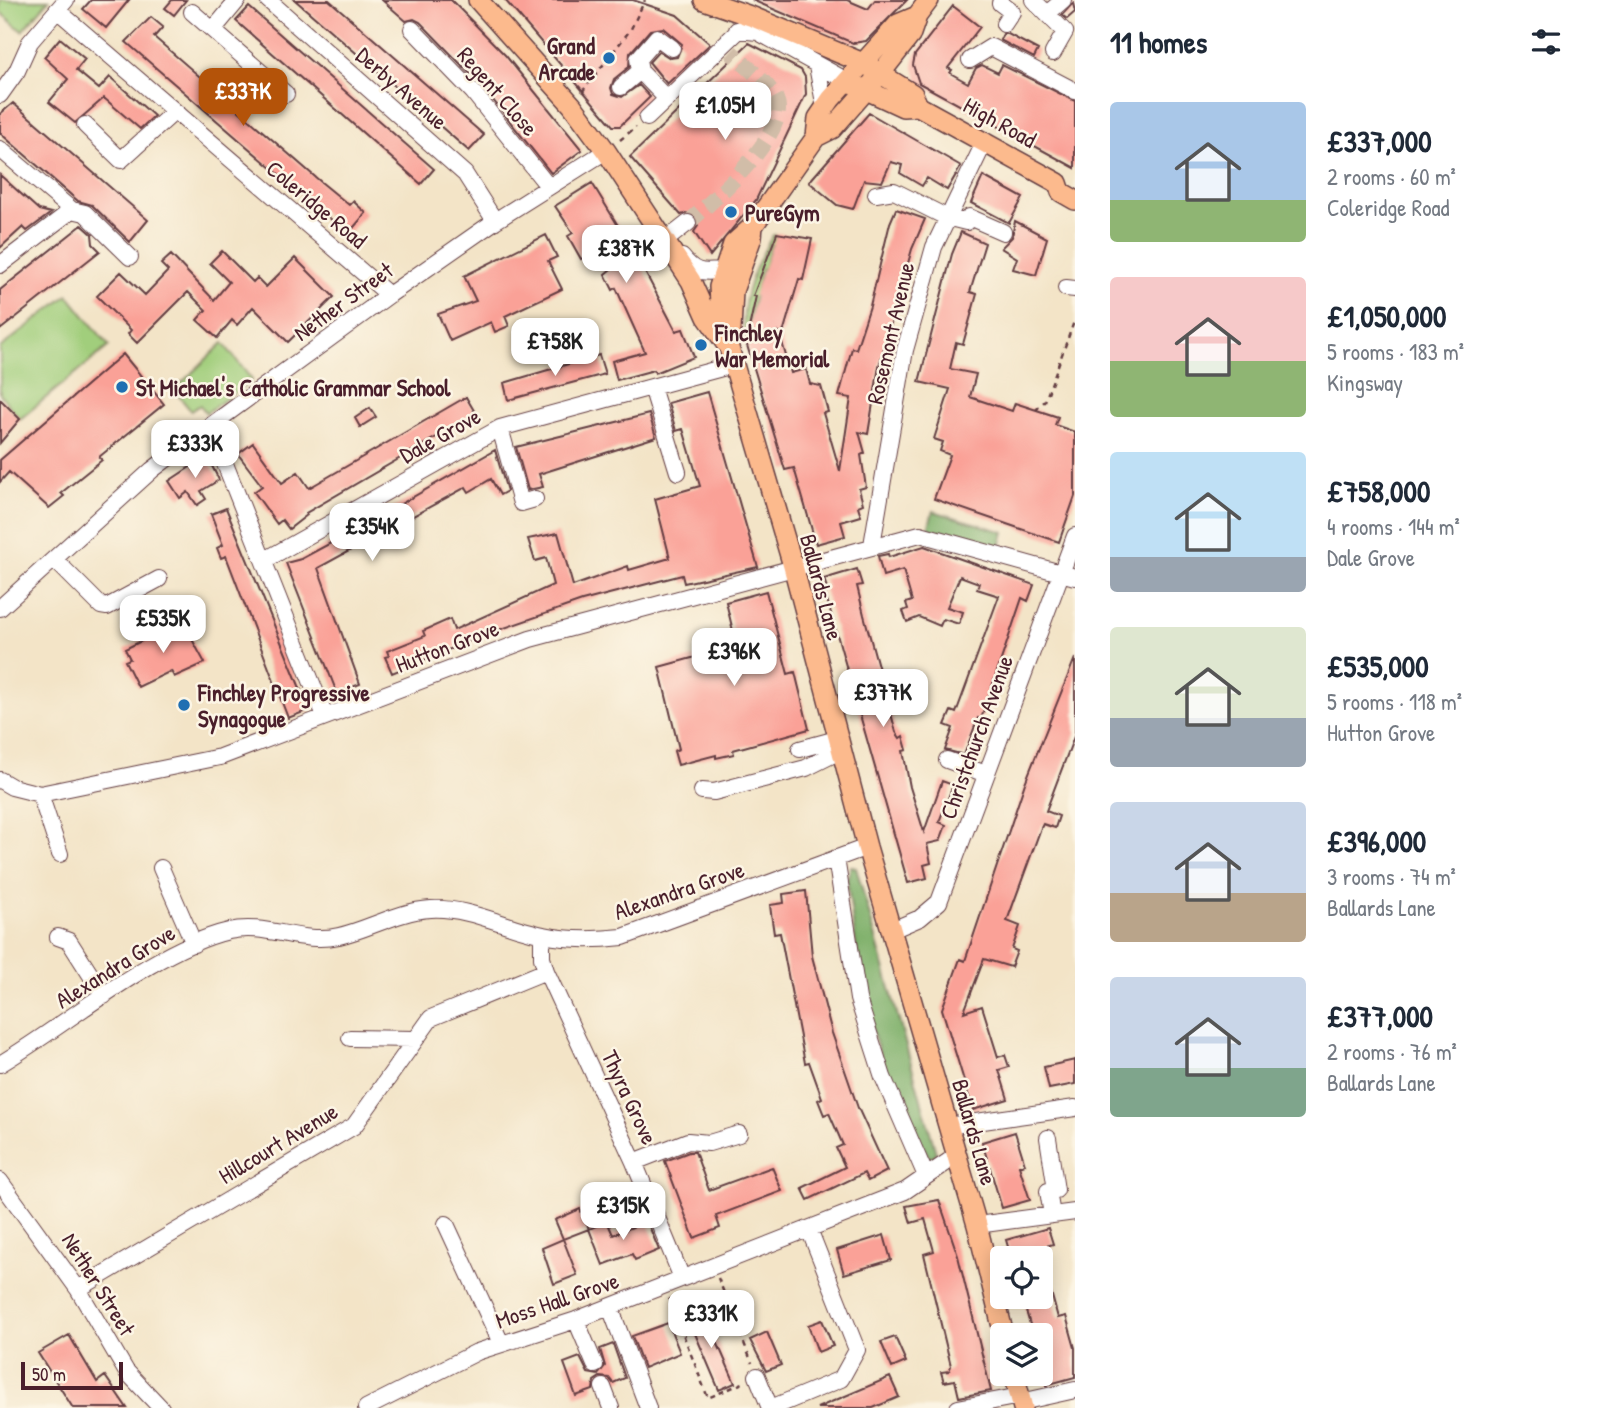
<!DOCTYPE html>
<html lang="en">
<head>
<meta charset="utf-8">
<style>
  :root { --surface:#fff; --page:#f6f6f7; --text:#1f2937; --muted:#747a83; --accent:#b45309 }
  body { margin:0; font-family:"Patrick Hand",sans-serif; background:var(--page); color:var(--text); height:100vh; display:flex; flex-direction:column; font-size:26px; white-space:nowrap }
  * { box-sizing:border-box; margin:0 }
  p { font-size:23px; color:var(--muted) }
  .icon { flex:none; width:38px; height:38px; fill:none; stroke:currentColor; stroke-width:2; stroke-linecap:round; stroke-linejoin:round }
  .map { position:relative; flex:1; overflow:hidden }
  .side { display:flex; flex-direction:column; background:var(--surface); width:525px }
  .side>* { flex:none }
  .fabs { position:absolute; left:990px; top:1246px; display:grid; gap:14px }
  .fabs a { display:grid; place-items:center; width:63px; height:63px; border-radius:7px; background:var(--surface); box-shadow:0 4px 18px #0003; font-size:35px }
  .scale { position:absolute; left:21px; bottom:18px; width:102px; box-sizing:border-box; padding-left:7px; border:4px solid #4a1f2b; border-top:0; font-size:19px; line-height:24px; white-space:nowrap; color:#4a1f2b; -webkit-text-stroke:5px #fcf5e5; paint-order:stroke }
  .price { position:absolute; translate:-50% -60px; padding:0 16px; border-radius:14px; background:#fff; color:#222; font-size:23px; line-height:46px; filter:drop-shadow(0 2px 4px #0008) }
  .price::after { content:''; position:absolute; left:50%; top:42px; width:21px; height:16px; margin-left:-10px; background:inherit; clip-path:polygon(0 0,100% 0,50% 100%) }
  .price.on { background:var(--accent); color:#fff }
  ul { padding:0; list-style:none }
  li { display:flex; align-items:center; gap:21px; height:175px; padding:0 35px }
  li span { display:grid; place-items:center; flex:none; width:196px; height:140px; border-radius:7px; color:#555 }
  li>.icon { margin-inline-start:auto }
  span .icon { width:84px; height:84px; fill:#fffc; stroke-width:1 }
  li b { font-size:30px }
  h2 { display:flex; justify-content:space-between; align-items:center; height:84px; padding:0 35px; font-size:30px }
  main { display:flex; flex:1; min-height:0 }
  .map>svg:first-child { display:block }
  .green { fill:#a1ce7c; stroke:#767654; stroke-width:2 }
  .forest { fill:#80b16c; stroke:#65684c; stroke-width:2 }
  .building { fill:#faa197 }
  .lines { fill:none; stroke-linecap:round; stroke-linejoin:round }
  .minor-tunnel { stroke:#d1bda8; stroke-width:16; stroke-dasharray:16 8; stroke-linecap:butt }
  .minor-casing { stroke:#633d42; stroke-width:18 }
  .major-casing { stroke:#633d42; stroke-width:22 }
  .path { stroke:#633d42; stroke-width:2.5; stroke-dasharray:5 5; stroke-linecap:butt }
  .minor { stroke:#fff; stroke-width:16 }
  .major { stroke:#fcba8d; stroke-width:19 }
  .poi-dot { fill:#1f6fb2; stroke:#fcf5e5; stroke-width:2.5 }
  .labels { text-anchor:middle; dominant-baseline:central; stroke-width:5; stroke-linejoin:round; paint-order:stroke }
  .poi-label { font-size:23px; font-weight:bold; fill:#4a1f2b; stroke:#fcf5e5; text-anchor:start }
  .street-label { font-size:23px; fill:#4a1f2b; stroke:#fcf5e5 }
</style>
</head>
<body>
<main>
<div class="map">
<svg width="1075" height="1408" viewBox="0 0 1075 1408">
  <rect width="100%" height="100%" fill="#fcf5e5"/>
  <filter id="ink" filterUnits="userSpaceOnUse"><feTurbulence type="fractalNoise" baseFrequency=".0143" numOctaves="2"/><feDisplacementMap in="SourceGraphic" scale="14" xChannelSelector="R" yChannelSelector="G"/><feConvolveMatrix kernelMatrix="1 2 1 2 8 2 1 2 1" color-interpolation-filters="sRGB"/></filter>
  <filter id="wash" filterUnits="userSpaceOnUse"><feTurbulence type="fractalNoise" baseFrequency=".00686" numOctaves="4" result="noise"/><feDisplacementMap in="SourceGraphic" scale="28" xChannelSelector="R" yChannelSelector="G"/><feGaussianBlur stdDeviation="1.57" result="paint"/><feColorMatrix in="noise" values="0 0 0 0 0 0 0 0 0 0 0 0 0 0 0 0 0 1.4 0 .05"/><feComposite in="paint" operator="in"/></filter>
  <g filter="url(#wash)">
    <rect width="100%" height="100%" fill="#f3e4c7"/>
    <!-- green -->
    <path class="green" d="M0,0H49L22,31L0,12Z
      M773,235H776L774,245H771L764,269H761L749,321L763,349L747,346C736,308 754,266 773,235Z
      M68,295L109,346L20,419L0,394V348Z
      M223,343L252,380L206,413L200,405L191,411L174,390Z"/>
    <!-- forest -->
    <path class="forest" d="M933,511L1004,532L999,551L928,529Z
      M851,866L856,867L936,1153L930,1159C909,1123 889,1085 877,1046C860,992 855,935 847,880Z"/>
    <g id="blocks">
      <!-- building -->
      <path class="building" d="M91,0H129L106,28L83,9Z
        M172,0H186L174,15L165,8Z
        M295,0H329L484,135L469,151Z
        M382,0H451L506,56L582,150L551,173L481,85L420,22L414,19L406,21Z
        M505,0H633L677,15L710,44L667,84L649,62L659,51L670,58L677,57L682,44L663,28L650,30L630,53L629,67L614,79L611,88L613,94L622,97L639,85L650,97L620,126H613Z
        M752,0H847L868,9L875,0H907L866,41L853,43Z
        M1073,3L1075,12L1067,19L1062,15Z
        M953,6L980,27L948,68L952,70L950,73L968,83L976,68L982,65L998,73L1002,65L1075,101V168L919,83L913,65L915,55Z
        M249,7L434,169L421,184L236,21Z
        M151,17L163,27L154,37L321,182L349,205L353,201L366,213L348,234L126,42Z
        M1003,34H1008L1038,50L1034,58L1000,40Z
        M60,38L85,59L76,70L99,89L110,77L154,116L140,129L104,98L75,123L49,102L68,79L44,57Z
        M749,43L801,70L805,77L806,94L756,200L710,256L694,232L698,226L696,216L687,213L681,215L630,157Z
        M13,103L148,220L130,242L92,205L78,201L0,133V114Z
        M869,113L961,166L947,190L927,178L922,186L900,173L902,165L891,162L882,182L864,180L853,209L837,205L809,182Z
        M0,175L39,210L51,213L27,231L23,227L0,248Z
        M983,176L1023,198L1009,223L971,203Z
        M592,183L636,255L676,331L683,329L694,357L655,373L654,370L617,380L612,361L645,352L616,288L613,290L605,274L611,269L599,248L581,259L568,236L573,233L555,206Z
        M896,209L925,219L912,249L879,366L868,434L859,432L865,453L861,455L866,487L859,489L863,504L858,506L861,516L841,522L845,536L816,544L794,468L785,470L746,342L756,296H753L777,233L812,239L803,280L799,279L783,333L779,332L791,373L806,369L810,384L821,386L828,412L823,413L840,471L851,398L839,396L852,348L856,349L870,306L890,223Z
        M1015,221L1047,238L1036,275L1013,269L1017,258L1001,248L1012,237Z
        M82,225L92,234L93,244L100,251L0,330V290Z
        M961,232L985,243L970,292L977,294L963,344L956,342L950,369L976,374L970,397L1012,411L1015,403L1058,417L1055,425L1075,432V496L1059,542L934,499L950,455L940,451L943,442L934,439L950,389L919,382L952,254Z
        M546,235L557,257L548,261L562,289L505,316L509,326L495,332L491,322L450,341L438,314L476,301L464,276Z
        M222,251L253,282L257,278L266,287L295,258L334,297L288,342L253,307L237,325L232,320L217,338L197,320L206,310L188,292L137,343L128,334L131,330L97,296L121,272L145,295L168,271L161,264L171,255L214,300L229,282L210,263Z
        M123,354L164,404L99,457L102,460L61,493L64,496L49,508L9,472L0,482V460Z
        M599,355L605,374L508,400L504,383Z
        M707,392L758,567L684,583L682,575L582,601L484,635L392,673L385,657L389,656L387,651L425,636L423,631L450,619L454,630L553,585L546,558L535,561L528,539L558,533L573,586L628,566L629,570L670,558L655,499L700,486L683,429L676,431L668,403Z
        M466,397L476,414L306,513L307,515L289,529L282,520L277,524L254,492L262,486L238,454L253,443L282,483L298,472L309,488Z
        M0,399L20,419L0,443Z
        M370,408L376,417L360,427L355,418Z
        M649,414L656,437L539,474L543,487L528,490L516,447Z
        M495,450L507,491L500,495L491,479L469,492L466,487L318,568L360,684L337,693L286,563L301,559L359,528Z
        M207,456L219,480L201,491L206,499L197,505L188,492L180,498L169,481Z
        M226,508L309,710L288,718L226,556L221,558L217,548L223,545L211,514Z
        M924,546L1034,585L1028,601L1022,598L981,719L978,718L964,755L945,750L953,728L945,725L951,711L956,713L999,596L977,589L979,583L960,576L947,607L963,612L959,624L943,619L940,626L919,617L907,622L903,611L908,609L906,603L912,601L903,570L883,576L878,556L888,554L889,557Z
        M857,569L862,585L857,586L864,615L896,732L900,738L903,736L907,750L903,751L910,787L924,832L942,781L953,785L939,822L946,825L940,841L927,844L931,863L924,865L927,878L908,883L824,589L827,588L824,579Z
        M766,591L788,674L795,672L809,729L733,750L734,754L716,758V755L678,765L674,751L679,749L659,667L703,655L700,639L733,631L726,602Z
        M182,621L205,663L174,677L171,671L138,687L125,661L130,659L125,649Z
        M1075,658V734L1046,811L1059,816L1055,828L1043,824L1041,828L1007,921L1020,926L1012,949L1017,951L1011,967L984,959L964,1012L982,1006L998,1057L1005,1055L1009,1067L999,1070L1008,1099L973,1110L942,1009L960,959L965,961L1025,783Z
        M806,891L812,956L832,1033L858,1108L887,1171L868,1181L864,1173L808,1200L802,1188L845,1167L836,1148L843,1145L829,1113L824,1115L818,1100L822,1098L809,1062L805,1063L780,933L774,934L771,913L770,905L784,903L783,894Z
        M1075,1060V1084L1049,1089L1044,1067Z
        M1015,1132L1025,1164L1019,1166L1030,1200L1002,1208L982,1142Z
        M689,1152H695L709,1190L772,1167L782,1191L716,1216L720,1228L694,1238L665,1161Z
        M939,1200L958,1256L991,1391L959,1397L955,1380L944,1382L941,1372L949,1371L951,1366L924,1254L934,1251L925,1219L911,1223L906,1206Z
        M580,1209L589,1229L563,1239L555,1220Z
        M607,1221L613,1235L647,1221L659,1250L635,1260L632,1254L603,1265L589,1229Z
        M1048,1228L1053,1244L1040,1248L1043,1258L1011,1257L1006,1240Z
        M884,1235L891,1260L844,1274L837,1250Z
        M563,1239L577,1275L554,1284L542,1248Z
        M1045,1270L1058,1318L1066,1316L1075,1348V1377L1046,1385L1041,1366V1335H1033L1022,1297H1041V1271Z
        M703,1310L735,1383L719,1390L688,1317Z
        M822,1320L833,1346L818,1352L808,1325Z
        M668,1323L680,1353L644,1368L632,1336Z
        M767,1332L781,1365L766,1371L750,1340Z
        M69,1335L97,1382L105,1376L127,1408H73L38,1353Z
        M895,1337L906,1362L892,1368L881,1342Z
        M613,1344L625,1378L613,1383L609,1378L600,1377L594,1381L593,1390L576,1396L564,1363L580,1357L588,1373L598,1375L605,1366L600,1349Z
        M890,1377L899,1397L873,1408H817Z"/>
    </g>
  </g>
  <g filter="url(#ink)">
    <use href="#blocks" fill-opacity="0" stroke="#633d42" stroke-width="2"/>
    <g class="lines">
      <!-- minor-tunnel -->
      <path class="minor-tunnel" d="M688,223C710,203 792,132 776,99C768,82 744,65 731,52"/>
      <!-- minor casing -->
      <g class="minor-casing">
        <path id="minor" d="M268,0L465,174L495,221
          M1033,0L1065,32L1053,53
          M1000,3L1012,12L1004,24
          M57,10L389,295
          M192,12L286,94
          M1047,14L1063,0
          M412,29L473,92L548,186
          M213,30L238,0
          M737,30L758,32L847,81
          M970,60L991,47L1075,91
          M817,66L825,108
          M640,71L667,99
          M621,87L640,71L638,59L657,37L672,48
          M0,95L17,71L30,42L66,0
          M647,118L753,17
          M85,125L121,160L174,112
          M0,149L72,210L0,265
          M876,194L894,191L946,217L966,222L969,217L1003,232
          M72,210L85,213L130,257
          M665,241L688,223
          M682,257C701,281 709,267 733,273
          M1066,288L1075,289
          M652,387L678,472
          M210,426L325,716
          M500,428L521,503L535,499
          M872,545L905,350L934,247L985,141
          M55,560L101,606L107,607L159,579
          M265,560L500,428L733,365
          M0,608L152,470L210,426L389,295L495,221L606,151
          M800,749L837,739
          M947,760L986,774
          M0,780L12,787L40,794L220,757L530,639L920,534L1075,577
          M702,791L714,792L806,768L840,751
          M40,794L60,854
          M836,858L858,999L883,1077L926,1176
          M161,868L194,944
          M892,930L920,918L939,902L1075,536
          M542,935V958L546,971L634,1162L682,1278
          M58,937L69,941L104,996
          M350,1038L415,1039
          M0,1064C66,1025 156,948 229,931C266,922 301,945 339,936C370,929 398,911 431,909C470,907 506,928 544,935C571,941 596,940 623,937L867,847
          M948,1126L1075,1108
          M1048,1138L1056,1190L1048,1191L1052,1215
          M634,1162L688,1141L709,1143L739,1134
          M0,1181L78,1289L126,1371L161,1408
          M446,1224L501,1343
          M977,1225L1075,1212
          M78,1289L354,1126L431,1018L546,971
          M610,1307L648,1408
          M576,1320L595,1365
          M757,1376L770,1408
          M603,1387L611,1408
          M1021,1402L1075,1390
          M366,1408L477,1352L576,1320L905,1191L956,1156
          M771,1408L841,1379L857,1350L809,1229
          M958,1408L1020,1396"/>
      </g>
      <!-- major casing -->
      <g class="major-casing">
        <path id="major" d="M478,0L572,105L606,151L691,281L707,317L729,348L793,566L867,847L977,1225L1004,1335
          M704,0L753,17L863,63L913,94L918,106
          M847,81L903,107L918,106L1058,183L1061,192L1075,200
          M816,137L818,118L831,99L898,24L917,16
          M731,330L733,291L752,237L753,226
          M722,335L719,287L733,244L753,226L816,137L832,129L881,73L910,36L917,16L929,0
          M1014,1374L1023,1408"/>
      </g>
      <!-- path -->
      <path class="path" d="M582,92L631,29L645,0
        M620,140L636,127
        M1036,410L1045,401L1075,319
        M718,1278L752,1363
        M669,1298L708,1398L745,1382"/>
      <!-- minor -->
      <use href="#minor" class="minor"/>
      <!-- major -->
      <use href="#major" class="major"/>
    </g>
  </g>
  <!-- markers -->
  <g class="poi-dot">
    <circle cx="609" cy="58" r="7"/>
    <circle cx="731" cy="212" r="7"/>
    <circle cx="701" cy="345" r="7"/>
    <circle cx="122" cy="387" r="7"/>
    <circle cx="184" cy="705" r="7"/>
  </g>
  <g class="labels">
    <!-- poi labels -->
    <g class="poi-label">
      <text x="595" y="45" text-anchor="end">Grand<tspan x="595" dy="26">Arcade</tspan></text>
      <text x="745" y="212">PureGym</text>
      <text x="715" y="332">Finchley<tspan x="715" dy="26">War Memorial</tspan></text>
      <text x="136" y="387">St Michael's Catholic Grammar School</text>
      <text x="198" y="692">Finchley Progressive<tspan x="198" dy="26">Synagogue</tspan></text>
    </g>
    <!-- street labels -->
    <g class="street-label">
      <text transform="translate(402 88) rotate(41)">Derby Avenue</text>
      <text transform="translate(498 91) rotate(49)">Regent Close</text>
      <text transform="translate(1000 122) rotate(29)">High Road</text>
      <text transform="translate(317 204) rotate(40)">Coleridge Road</text>
      <text transform="translate(343 301) rotate(-36)">Nether Street</text>
      <text transform="translate(890 333) rotate(-77)">Rosemont Avenue</text>
      <text transform="translate(440 435) rotate(-29)">Dale Grove</text>
      <text transform="translate(822 587) rotate(75)">Ballards Lane</text>
      <text transform="translate(447 646) rotate(-21)">Hutton Grove</text>
      <text transform="translate(976 737) rotate(-70)">Christchurch Avenue</text>
      <text transform="translate(679 890) rotate(-19)">Alexandra Grove</text>
      <text transform="translate(115 966) rotate(-32)">Alexandra Grove</text>
      <text transform="translate(630 1097) rotate(65)">Thyra Grove</text>
      <text transform="translate(975 1132) rotate(74)">Ballards Lane</text>
      <text transform="translate(278 1143) rotate(-31)">Hillcourt Avenue</text>
      <text transform="translate(99 1284) rotate(58)">Nether Street</text>
      <text transform="translate(557 1300) rotate(-19)">Moss Hall Grove</text>
    </g>
  </g>
</svg>
<div class="fabs">
<a><svg class="icon" aria-label="locate" viewBox="0 0 24 24"><circle cx="12" cy="12" r="6"/><path d="M12 2v4M12 18v4M2 12h4M18 12h4"/></svg></a>
<a><svg class="icon" aria-label="layers" viewBox="0 0 24 24"><path d="M12 4l9 5-9 5-9-5zM3 14l9 5 9-5"/></svg></a>
</div>
<div class="scale">50 m</div>
<b class="price on" style="left:243px;top:128px">£337K</b>
<b class="price" style="left:725px;top:142px">£1.05M</b>
<b class="price" style="left:626px;top:285px">£387K</b>
<b class="price" style="left:555px;top:378px">£758K</b>
<b class="price" style="left:195px;top:480px">£333K</b>
<b class="price" style="left:372px;top:563px">£354K</b>
<b class="price" style="left:163px;top:655px">£535K</b>
<b class="price" style="left:734px;top:688px">£396K</b>
<b class="price" style="left:883px;top:729px">£377K</b>
<b class="price" style="left:623px;top:1242px">£315K</b>
<b class="price" style="left:711px;top:1350px">£331K</b>
</div>
<section class="side">
<h2>11 homes<svg class="icon" aria-label="filters" viewBox="0 0 24 24"><path d="M4 7h16M4 17h16"/><circle cx="9" cy="7" r="2"/><circle cx="15" cy="17" r="2"/></svg></h2>
<ul>
<li><span style="background:linear-gradient(#a9c7e8 70%,#8fb573 0)"><svg class="icon" aria-label="home" viewBox="0 0 24 24"><path d="M3 11l9-7 9 7M6 9v11h12V9"/></svg></span><div><b>£337,000</b><p>2 rooms · 60 m²</p><p>Coleridge Road</p></div></li>
<li><span style="background:linear-gradient(#f6c9c9 60%,#8fb573 0)"><svg class="icon" aria-label="home" viewBox="0 0 24 24"><path d="M3 11l9-7 9 7M6 9v11h12V9"/></svg></span><div><b>£1,050,000</b><p>5 rooms · 183 m²</p><p>Kingsway</p></div></li>
<li><span style="background:linear-gradient(#bfe0f5 75%,#9aa5b1 0)"><svg class="icon" aria-label="home" viewBox="0 0 24 24"><path d="M3 11l9-7 9 7M6 9v11h12V9"/></svg></span><div><b>£758,000</b><p>4 rooms · 144 m²</p><p>Dale Grove</p></div></li>
<li><span style="background:linear-gradient(#dfe7d0 65%,#9aa5b1 0)"><svg class="icon" aria-label="home" viewBox="0 0 24 24"><path d="M3 11l9-7 9 7M6 9v11h12V9"/></svg></span><div><b>£535,000</b><p>5 rooms · 118 m²</p><p>Hutton Grove</p></div></li>
<li><span style="background:linear-gradient(#c9d6e8 65%,#b9a48a 0)"><svg class="icon" aria-label="home" viewBox="0 0 24 24"><path d="M3 11l9-7 9 7M6 9v11h12V9"/></svg></span><div><b>£396,000</b><p>3 rooms · 74 m²</p><p>Ballards Lane</p></div></li>
<li><span style="background:linear-gradient(#c9d6e8 65%,#7fa58c 0)"><svg class="icon" aria-label="home" viewBox="0 0 24 24"><path d="M3 11l9-7 9 7M6 9v11h12V9"/></svg></span><div><b>£377,000</b><p>2 rooms · 76 m²</p><p>Ballards Lane</p></div></li>
</ul>
</section>
</main>
</body>
</html>
